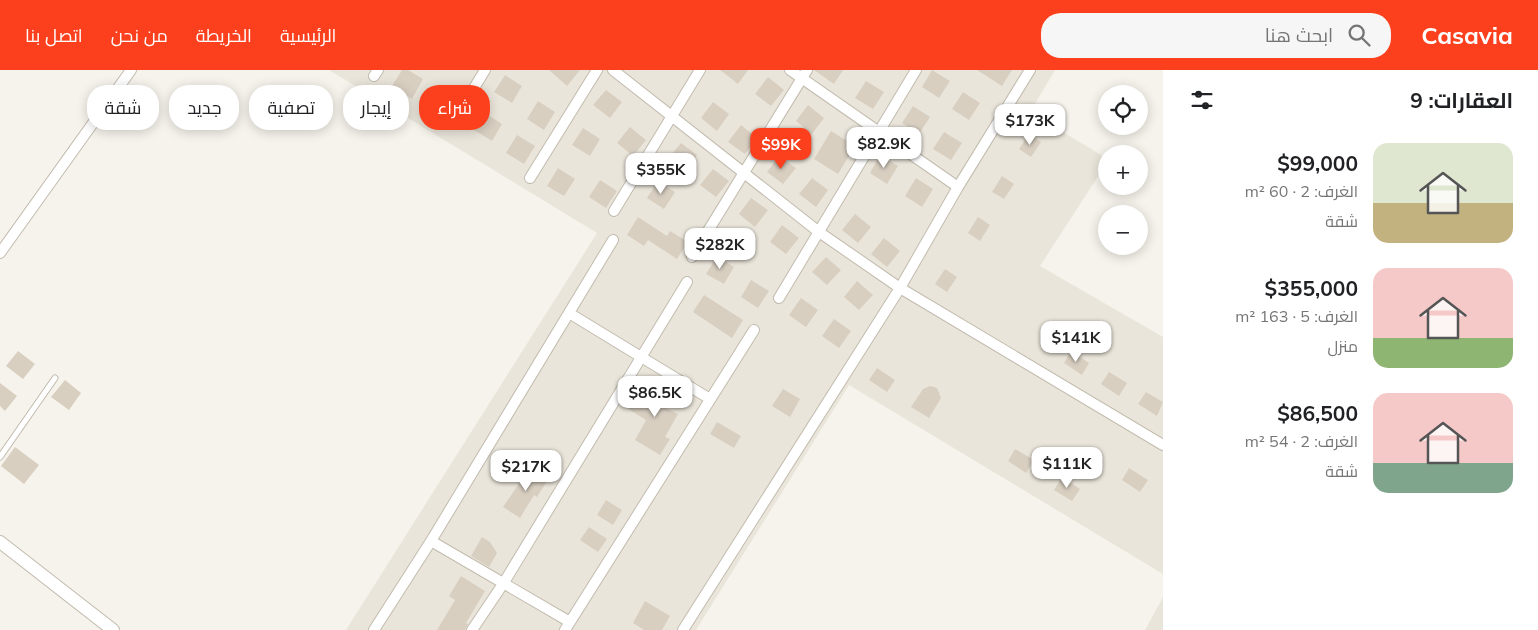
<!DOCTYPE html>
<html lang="ar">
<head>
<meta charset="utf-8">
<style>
  :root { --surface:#fff; --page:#f6f6f6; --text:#202124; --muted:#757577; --accent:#fc3f1d }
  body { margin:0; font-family:Mulish,Cairo,sans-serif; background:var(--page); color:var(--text); direction:rtl; height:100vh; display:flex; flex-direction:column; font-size:19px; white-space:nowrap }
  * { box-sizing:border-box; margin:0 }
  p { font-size:16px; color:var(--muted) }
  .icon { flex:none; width:28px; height:28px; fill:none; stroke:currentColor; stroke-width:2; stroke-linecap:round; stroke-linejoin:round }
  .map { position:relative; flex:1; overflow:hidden; direction:ltr }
  .panel { display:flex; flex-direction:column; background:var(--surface); width:375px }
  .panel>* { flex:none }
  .top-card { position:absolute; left:15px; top:15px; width:475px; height:45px; direction:rtl; display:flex; gap:10px }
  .fabs { position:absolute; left:1098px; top:15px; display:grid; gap:10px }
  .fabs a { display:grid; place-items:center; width:50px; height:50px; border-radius:50%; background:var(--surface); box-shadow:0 2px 12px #0003; font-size:25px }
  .price { position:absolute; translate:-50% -42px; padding:0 11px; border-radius:10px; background:#fff; color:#222; font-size:16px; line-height:32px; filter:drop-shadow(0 1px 2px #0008) }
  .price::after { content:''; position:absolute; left:50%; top:30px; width:15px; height:11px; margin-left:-8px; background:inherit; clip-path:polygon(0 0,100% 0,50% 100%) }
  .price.active { background:var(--accent); color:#fff }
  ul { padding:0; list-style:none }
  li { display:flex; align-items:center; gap:15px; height:125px; padding:0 25px }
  li span { display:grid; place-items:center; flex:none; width:140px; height:100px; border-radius:15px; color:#555 }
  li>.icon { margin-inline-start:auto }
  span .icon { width:60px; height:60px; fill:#fffc; stroke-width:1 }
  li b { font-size:21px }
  h2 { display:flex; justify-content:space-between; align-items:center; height:60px; padding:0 25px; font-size:21px }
  .pill { padding:0 18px; border-radius:20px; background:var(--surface); box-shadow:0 2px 12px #0003; font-size:18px; line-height:45px }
  .pill.active { background:var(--accent); color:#fff }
  header { display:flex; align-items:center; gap:30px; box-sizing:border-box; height:70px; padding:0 25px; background:var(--accent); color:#fff }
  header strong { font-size:24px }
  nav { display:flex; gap:28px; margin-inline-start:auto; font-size:18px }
  .search { width:350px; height:45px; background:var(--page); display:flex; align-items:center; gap:12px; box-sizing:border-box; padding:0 18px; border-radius:20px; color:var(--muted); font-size:19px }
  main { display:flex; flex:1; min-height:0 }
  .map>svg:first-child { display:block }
  .residential { fill:#eae5da }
  .building { fill:#d8cfc1 }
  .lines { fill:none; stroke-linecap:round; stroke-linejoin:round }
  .service-casing { stroke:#c2bbae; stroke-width:7 }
  .minor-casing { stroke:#c2bbae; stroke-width:12 }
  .tertiary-casing { stroke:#c2bbae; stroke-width:14 }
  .service { stroke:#fff; stroke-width:5 }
  .minor { stroke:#fff; stroke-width:10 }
  .tertiary { stroke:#fff; stroke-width:12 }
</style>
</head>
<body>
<header>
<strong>Casavia</strong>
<div class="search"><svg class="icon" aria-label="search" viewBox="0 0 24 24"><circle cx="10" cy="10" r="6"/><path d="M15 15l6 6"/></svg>ابحث هنا</div>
<nav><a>الرئيسية</a><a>الخريطة</a><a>من نحن</a><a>اتصل بنا</a></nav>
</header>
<main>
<section class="panel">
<h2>العقارات: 9<svg class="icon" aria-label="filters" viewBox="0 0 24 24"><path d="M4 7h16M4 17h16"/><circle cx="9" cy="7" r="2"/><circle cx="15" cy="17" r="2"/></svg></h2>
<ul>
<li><span style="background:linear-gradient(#dfe7d0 60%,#c2b280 0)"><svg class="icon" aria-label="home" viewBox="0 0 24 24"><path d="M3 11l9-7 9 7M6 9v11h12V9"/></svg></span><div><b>$99,000</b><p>الغرف: 2 · 60 m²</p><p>شقة</p></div></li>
<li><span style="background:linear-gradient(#f6c9c9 70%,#8fb573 0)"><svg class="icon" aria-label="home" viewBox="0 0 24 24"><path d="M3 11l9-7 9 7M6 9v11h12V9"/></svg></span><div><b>$355,000</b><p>الغرف: 5 · 163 m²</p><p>منزل</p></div></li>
<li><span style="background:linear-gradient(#f6c9c9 70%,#7fa58c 0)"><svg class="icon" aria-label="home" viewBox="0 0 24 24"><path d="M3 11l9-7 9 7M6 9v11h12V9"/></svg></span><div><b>$86,500</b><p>الغرف: 2 · 54 m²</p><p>شقة</p></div></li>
</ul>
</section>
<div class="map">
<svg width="1163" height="560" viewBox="0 0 1163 560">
  <rect width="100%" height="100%" fill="#f6f3ec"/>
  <!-- residential -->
  <path class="residential" d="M329,0H1055L1030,42L1106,88V94L1040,196L1163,267V504L849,315L696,560H346L597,163Z
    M1163,527V560H1145Z"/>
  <!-- building -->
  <path class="building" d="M402,0H408L423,9L412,29L392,16Z
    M549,0H580L567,16Z
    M720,0H748L738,14Z
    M814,0H843L834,14Z
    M932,0L950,11L939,28L922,17Z
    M977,0H1012L1002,16Z
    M505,5L522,16L512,33L494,22Z
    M768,7L784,20L771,36L755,24Z
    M866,11L884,22L873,39L855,28Z
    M439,20L458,31L447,49L428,38Z
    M606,20L622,32L610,48L593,35Z
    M963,22L980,33L969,50L952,39Z
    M538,31L555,42L544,60L527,49Z
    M713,32L729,44L717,61L701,48Z
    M808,35L824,48L812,64L796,51Z
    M913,36L930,47L919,64L902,53Z
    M485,43L502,54L492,71L474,60Z
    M741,55L757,68L745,84L728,72Z
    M630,57L646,70L633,86L617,73Z
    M583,58L600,69L590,86L572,75Z
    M831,61L855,76L838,104L814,89Z
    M944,62L962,73L951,90L933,79Z
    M1029,64L1041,72L1031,87L1019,79Z
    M517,65L535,76L524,94L506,83Z
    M681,73L697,85L685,101L668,89Z
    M880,85L898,96L887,114L870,103Z
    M779,86L796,98L783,114L767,102Z
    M558,98L575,109L564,126L547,116Z
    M713,99L729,111L716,127L700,115Z
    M1002,106L1014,114L1004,129L992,122Z
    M812,108L828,120L816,137L799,124Z
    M916,108L933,119L922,137L905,126Z
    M600,110L617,121L606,138L589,127Z
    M658,111L675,122L664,139L647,128Z
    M751,128L768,140L755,157L739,144Z
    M855,144L871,157L858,173L842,160Z
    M638,147L667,166L670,161L688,172L677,189L648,170L644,176L627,165Z
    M978,147L990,155L980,171L968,163Z
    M782,155L799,168L786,184L770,172Z
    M884,168L900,181L887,197L871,184Z
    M717,186L734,197L724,214L706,204Z
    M826,187L841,200L827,215L812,202Z
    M945,199L957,207L947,222L935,214Z
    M751,210L769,221L758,238L741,227Z
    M857,211L873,225L859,240L844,227Z
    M704,225L743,250L732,268L693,242Z
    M801,228L818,240L806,257L789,245Z
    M834,249L851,261L839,278L822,266Z
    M18,281L35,294L23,309L6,296Z
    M1071,281L1089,293L1082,305L1064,293Z
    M877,298L895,310L887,322L869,310Z
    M1109,302L1127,313L1119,326L1101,314Z
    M65,310L81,323L69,340L51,327Z
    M665,312L680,321L666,338L678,344L665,367L670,369L660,385L635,370L646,350L627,338L637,321L654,332Z
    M0,313L17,326L5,341L0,336Z
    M930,316L937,318L941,328L929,348L911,337L923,319Z
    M783,319L800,329L790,347L772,336Z
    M1146,322L1163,332L1157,346L1138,334Z
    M717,352L741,366L734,378L710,364Z
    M15,377L39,395L24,414L1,396Z
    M1015,379L1034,390L1026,403L1008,391Z
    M531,396L549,408L537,427L534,425L520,448L503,437Z
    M1129,398L1148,410L1140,422L1122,410Z
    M1062,407L1080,419L1072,431L1054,420Z
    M606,430L622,440L613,455L597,445Z
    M589,457L607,469L598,482L580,470Z
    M482,467L490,472L497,483L489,497L471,486Z
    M461,506L485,521L466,553L468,554L465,560H437L455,530L449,526Z
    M645,531L670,546L662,560H644L633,553Z"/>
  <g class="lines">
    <!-- service casing -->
    <g class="service-casing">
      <path id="service" d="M0,387L55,308"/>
    </g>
    <!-- minor casing -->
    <g class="minor-casing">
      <path id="minor" d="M613,0L819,162L900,218L1163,375
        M790,0L958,117
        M374,6L378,0
        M456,48L485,0
        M530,108L597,0
        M614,141L700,0
        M0,183L131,0
        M692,187L807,0
        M779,228L916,0
        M569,243L710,329
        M431,471L570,552
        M374,560L431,471L613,170
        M472,560L503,514L687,212
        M565,560L754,260
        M683,560L900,218L958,117L1030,0"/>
    </g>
    <!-- tertiary casing -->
    <g class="tertiary-casing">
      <path id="tertiary" d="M0,472L113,560"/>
    </g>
    <!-- service -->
    <use href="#service" class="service"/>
    <!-- minor -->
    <use href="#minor" class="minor"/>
    <!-- tertiary -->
    <use href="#tertiary" class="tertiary"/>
  </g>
</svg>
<div class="fabs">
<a><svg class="icon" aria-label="locate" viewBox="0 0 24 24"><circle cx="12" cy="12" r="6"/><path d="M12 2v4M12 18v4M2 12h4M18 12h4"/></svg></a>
<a>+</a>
<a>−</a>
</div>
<b class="price" style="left:1030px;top:76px">$173K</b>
<b class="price" style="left:884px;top:99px">$82.9K</b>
<b class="price active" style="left:781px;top:100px">$99K</b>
<b class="price" style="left:661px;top:125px">$355K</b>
<b class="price" style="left:720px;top:200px">$282K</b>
<b class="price" style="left:1076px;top:293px">$141K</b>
<b class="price" style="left:655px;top:348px">$86.5K</b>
<b class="price" style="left:1067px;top:419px">$111K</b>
<b class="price" style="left:526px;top:422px">$217K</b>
<div class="top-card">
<a class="pill active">شراء</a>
<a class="pill">إيجار</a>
<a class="pill">تصفية</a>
<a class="pill">جديد</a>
<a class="pill">شقة</a>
</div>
</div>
</main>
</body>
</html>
